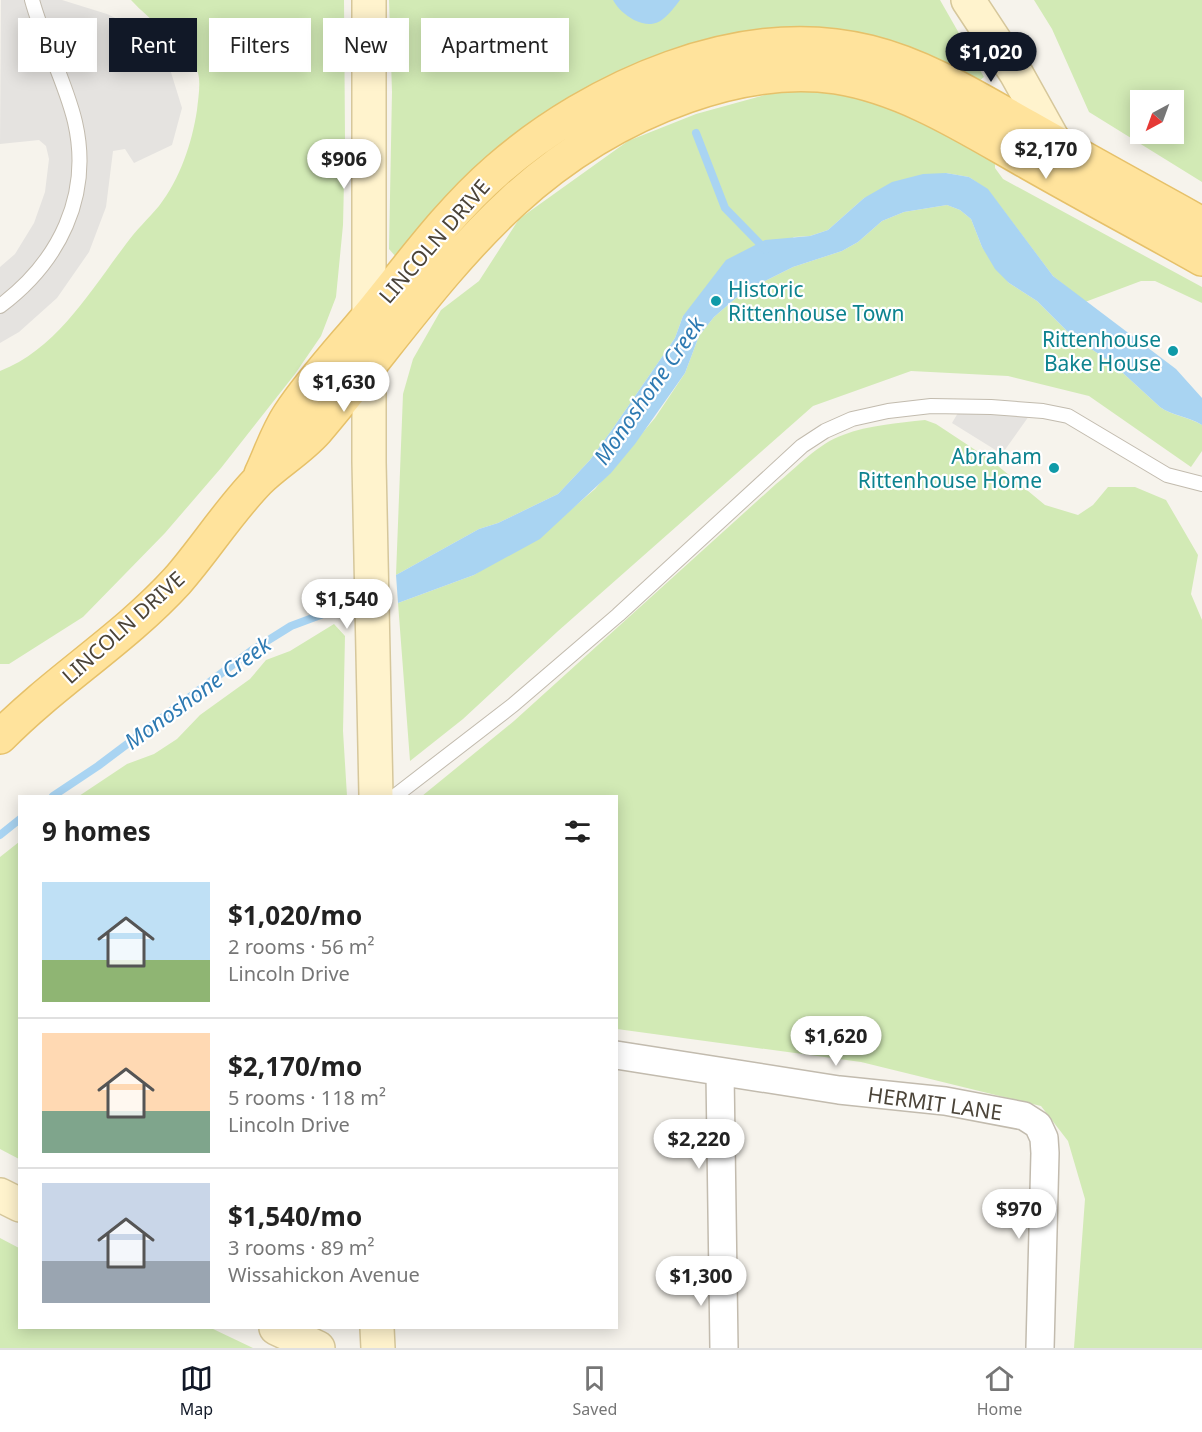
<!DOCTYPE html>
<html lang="en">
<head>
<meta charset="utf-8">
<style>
  :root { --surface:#fff; --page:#f2f2f2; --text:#222; --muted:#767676; --line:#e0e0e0; --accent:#111827 }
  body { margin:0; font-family:"Noto Sans",sans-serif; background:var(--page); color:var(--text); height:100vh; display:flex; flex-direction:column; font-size:22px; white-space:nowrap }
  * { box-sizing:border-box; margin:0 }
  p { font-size:20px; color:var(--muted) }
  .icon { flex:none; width:33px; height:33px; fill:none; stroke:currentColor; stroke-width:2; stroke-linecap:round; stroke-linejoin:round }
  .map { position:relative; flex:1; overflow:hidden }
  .panel { position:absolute; left:18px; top:795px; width:600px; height:534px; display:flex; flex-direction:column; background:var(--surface); border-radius:0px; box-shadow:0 3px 15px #0003 }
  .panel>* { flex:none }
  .top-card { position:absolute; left:18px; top:18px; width:600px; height:54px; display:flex; gap:12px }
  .needle { width:39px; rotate:221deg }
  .tools { position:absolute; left:1130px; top:90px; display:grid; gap:12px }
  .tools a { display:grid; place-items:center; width:54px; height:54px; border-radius:0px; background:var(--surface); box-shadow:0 3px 15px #0003; font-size:30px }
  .price { position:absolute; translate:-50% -51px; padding:0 14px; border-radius:21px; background:#fff; color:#222; font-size:20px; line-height:39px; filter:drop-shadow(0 2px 3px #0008) }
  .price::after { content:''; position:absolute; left:50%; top:36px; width:18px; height:14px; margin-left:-9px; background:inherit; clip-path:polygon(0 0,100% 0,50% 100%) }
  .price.selected { background:var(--accent); color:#fff }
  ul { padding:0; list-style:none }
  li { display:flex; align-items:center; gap:18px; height:150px; padding:0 24px }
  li+li { border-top:2px solid var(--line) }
  li span { display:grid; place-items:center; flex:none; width:168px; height:120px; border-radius:0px; color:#555 }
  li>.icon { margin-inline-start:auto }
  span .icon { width:72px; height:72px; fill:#fffc; stroke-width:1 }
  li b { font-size:26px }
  h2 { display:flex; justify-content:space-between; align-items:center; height:72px; padding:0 24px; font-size:26px }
  .pill { padding:0 21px; border-radius:0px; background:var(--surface); box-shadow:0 3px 15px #0003; font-size:21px; line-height:54px }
  .pill.selected { background:var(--accent); color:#fff }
  .tabs { display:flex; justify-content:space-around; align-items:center; height:84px; border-top:2px solid var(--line); background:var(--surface); font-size:16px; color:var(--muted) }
  .tabs a { display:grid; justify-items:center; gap:3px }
  .tabs .selected { color:var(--accent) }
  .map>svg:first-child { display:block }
  .green { fill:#d2eab5; fill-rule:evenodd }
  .parking { fill:#e5e3e0 }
  .water { fill:#a9d4f2 }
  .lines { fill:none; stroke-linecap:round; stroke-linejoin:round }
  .stream { stroke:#a9d4f2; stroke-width:8 }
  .lane-casing { stroke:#c2bbae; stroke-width:16 }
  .street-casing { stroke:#c2bbae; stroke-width:30 }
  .secondary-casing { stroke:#d6c79b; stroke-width:36 }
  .primary-casing { stroke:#e6c16a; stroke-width:36 }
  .lane { stroke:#fff; stroke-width:14 }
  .street { stroke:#fff; stroke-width:27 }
  .secondary { stroke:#fff3cd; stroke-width:33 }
  .primary { stroke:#ffe39c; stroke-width:33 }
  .culture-dot { fill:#0f9aa8; stroke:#fff; stroke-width:2 }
  .labels { text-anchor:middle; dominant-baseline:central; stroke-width:4.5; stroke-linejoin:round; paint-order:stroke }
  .street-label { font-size:21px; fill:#4b4439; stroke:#fff }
  .culture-label { font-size:21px; fill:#0d838f; stroke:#fff; text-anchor:end }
  .water-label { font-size:22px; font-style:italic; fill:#2e7ab2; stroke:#fff }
</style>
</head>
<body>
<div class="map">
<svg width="1202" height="1348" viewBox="0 0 1202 1348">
  <rect width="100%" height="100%" fill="#f6f3ec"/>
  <!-- green -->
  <path class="green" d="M131,0H344L345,139L343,225L336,297L321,336L295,374L221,468L165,533L83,617L9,664H0V371C57,349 91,290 126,244C136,230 148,219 159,206C180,179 192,143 197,110C198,99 201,84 198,73C191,49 149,20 131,0Z
    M389,0H940L984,77L978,82C868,21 783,12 664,53L396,257L389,249L392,92Z
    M1034,0H1202V182L1089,112L1052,29ZM1140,100H1173V134H1140Z
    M790,88L854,95L925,121L995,162V168L1003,179L1202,287V303L1155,281H1141L1085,302L1053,276L988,190L969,177L946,173L864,198L828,230L810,236L794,237L683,316L675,338L611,431L590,460L558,494L498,523L479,529L396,575L403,394L413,359L441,310L479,281L519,219L628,141L696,114Z
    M947,205L960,210L971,219L982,247L1009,283L1037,301L1072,336L1112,363L1160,407C1172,416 1187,416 1202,425V451L1191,467L1089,396L1008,376L911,371L813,406L557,632L463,719L410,761L398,603L474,575L568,512L595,489L655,418L685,373L699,336L714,317L743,292L793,267L842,251L858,242L882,221L904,212Z
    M925,420L936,424L992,461L1045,505L1078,515L1093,505L1108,487H1135L1166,500L1198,555L1191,594L1202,620V1348H1074L1085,1199L1068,1141L1041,1106L861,1062L617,1029L616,796H422L514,721L776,484C796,468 819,443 843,435C869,425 898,423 925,420Z
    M334,624L345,636L343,731L347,796H79L127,764L154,754L177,739L200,715L250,679L266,660L290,651Z
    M19,842V1159L0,1149V857Z
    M0,1238L19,1248L20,1328H211L253,1348H0Z"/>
  <!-- parking -->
  <path class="parking" d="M1,0H62L107,14L161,40L182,108L172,145L134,163L125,149L113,151L106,207L89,252L57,298L19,332L0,343V267L15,254L34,223L45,192L49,159L46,146L39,140L0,144Z
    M962,406L1029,416L1002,454L952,423Z"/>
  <!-- water -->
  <path class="water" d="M613,0H680C666,18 657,31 634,20C625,15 618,9 613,0Z
    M946,173L969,177L988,189L1053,276L1176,369L1202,398V425C1188,416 1172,416 1160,407L1112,363L1072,336L1037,301L1009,283L995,269L982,247L971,219L960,210L947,205L904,212L882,221L858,242L842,251L793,267L743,292L714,317L699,336L685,373L635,444L611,473L540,539L474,575L398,603L396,575L479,529L498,523L558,494L590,460L611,431L675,338L683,316L726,260L765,240L810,236L828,230L864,198L892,182L923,174Z"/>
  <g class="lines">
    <!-- stream -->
    <path class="stream" d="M696,133L725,208L766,250
      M53,796L98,766L251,651L291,626L350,604
      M0,835L20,819"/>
    <!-- lane casing -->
    <g class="lane-casing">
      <path id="lane" d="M0,306C59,262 92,196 75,122C65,80 43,41 32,0
        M395,796L513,705L618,615L802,446L825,431L852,419L888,411L931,406L991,407L1043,411L1068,416L1167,475L1202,484"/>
    </g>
    <!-- street casing -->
    <g class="street-casing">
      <path id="street" d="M616,1055L839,1090L945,1101L1024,1116L1038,1125L1044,1138L1045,1153L1040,1348
        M720,1073L724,1348"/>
    </g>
    <!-- secondary casing -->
    <g class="secondary-casing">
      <path id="secondary" d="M369,0V462L376,796
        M968,0L1016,73L1060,152
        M0,1195L20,1205
        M276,1328L318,1348
        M377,1328L378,1348"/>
    </g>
    <!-- primary casing -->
    <g class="primary-casing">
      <path id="primary" d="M261,474C270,455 277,433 289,415C314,377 348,342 377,306C415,259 451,210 497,170C592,87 742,20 869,52C926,66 978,99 1028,127C1086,160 1144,192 1202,224
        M0,737C55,681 124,639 177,581C205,549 228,512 258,481C276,463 299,450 316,431C432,295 507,159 687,96C735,79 786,70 836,77C906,88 969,129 1029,163C1087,196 1145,227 1202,259"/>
    </g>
    <!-- lane -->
    <use href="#lane" class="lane"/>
    <!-- street -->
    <use href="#street" class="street"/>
    <!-- secondary -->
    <use href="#secondary" class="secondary"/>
    <!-- primary -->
    <use href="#primary" class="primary"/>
  </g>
  <!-- markers -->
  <g class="culture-dot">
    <circle cx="716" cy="301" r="6"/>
    <circle cx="1173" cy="351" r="6"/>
    <circle cx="1054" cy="468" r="6"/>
  </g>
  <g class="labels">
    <!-- street labels -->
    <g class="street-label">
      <text transform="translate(434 241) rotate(-49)">LINCOLN DRIVE</text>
      <text transform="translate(123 627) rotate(-42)">LINCOLN DRIVE</text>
      <text transform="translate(935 1103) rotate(8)">HERMIT LANE</text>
    </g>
    <!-- culture labels -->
    <g class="culture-label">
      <text x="728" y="289" text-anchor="start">Historic<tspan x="728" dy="24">Rittenhouse Town</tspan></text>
      <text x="1161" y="339">Rittenhouse<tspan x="1161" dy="24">Bake House</tspan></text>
      <text x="1042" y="456">Abraham<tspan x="1042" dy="24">Rittenhouse Home</tspan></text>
    </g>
    <!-- water labels -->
    <g class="water-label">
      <text transform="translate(648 390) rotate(-55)">Monoshone Creek</text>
      <text transform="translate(197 692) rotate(-36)">Monoshone Creek</text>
    </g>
  </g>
</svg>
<div class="tools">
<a><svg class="needle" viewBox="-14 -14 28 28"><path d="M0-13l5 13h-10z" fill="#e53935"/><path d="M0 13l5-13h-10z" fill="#767676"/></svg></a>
</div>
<b class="price selected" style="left:991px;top:83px">$1,020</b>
<b class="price" style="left:1046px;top:180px">$2,170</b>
<b class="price" style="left:344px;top:190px">$906</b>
<b class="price" style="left:344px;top:413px">$1,630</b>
<b class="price" style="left:347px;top:630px">$1,540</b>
<b class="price" style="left:836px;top:1067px">$1,620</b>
<b class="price" style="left:699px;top:1170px">$2,220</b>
<b class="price" style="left:1019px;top:1240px">$970</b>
<b class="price" style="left:701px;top:1307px">$1,300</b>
<div class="top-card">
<a class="pill">Buy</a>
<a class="pill selected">Rent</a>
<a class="pill">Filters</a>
<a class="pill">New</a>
<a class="pill">Apartment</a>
</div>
<section class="panel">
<h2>9 homes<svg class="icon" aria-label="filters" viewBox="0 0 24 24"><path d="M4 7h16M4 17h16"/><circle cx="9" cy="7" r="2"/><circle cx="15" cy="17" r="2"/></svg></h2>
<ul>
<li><span style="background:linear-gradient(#bfe0f5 65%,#8fb573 0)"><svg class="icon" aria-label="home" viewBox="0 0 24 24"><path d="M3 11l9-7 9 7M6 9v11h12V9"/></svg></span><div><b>$1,020/mo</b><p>2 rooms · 56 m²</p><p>Lincoln Drive</p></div></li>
<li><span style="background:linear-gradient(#ffd9b3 65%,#7fa58c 0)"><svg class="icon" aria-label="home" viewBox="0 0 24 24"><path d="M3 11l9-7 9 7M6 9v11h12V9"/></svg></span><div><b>$2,170/mo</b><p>5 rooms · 118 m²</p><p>Lincoln Drive</p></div></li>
<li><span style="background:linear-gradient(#c9d6e8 65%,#9aa5b1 0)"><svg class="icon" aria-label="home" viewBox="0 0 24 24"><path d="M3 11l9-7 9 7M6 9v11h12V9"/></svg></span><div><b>$1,540/mo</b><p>3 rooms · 89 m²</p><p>Wissahickon Avenue</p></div></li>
</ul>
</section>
</div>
<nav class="tabs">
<a class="selected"><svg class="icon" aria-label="map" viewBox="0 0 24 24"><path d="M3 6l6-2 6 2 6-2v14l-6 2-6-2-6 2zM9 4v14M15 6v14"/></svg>Map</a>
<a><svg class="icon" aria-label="saved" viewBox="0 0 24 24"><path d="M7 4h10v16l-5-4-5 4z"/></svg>Saved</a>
<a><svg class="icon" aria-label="home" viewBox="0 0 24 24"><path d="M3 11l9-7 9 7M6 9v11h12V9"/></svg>Home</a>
</nav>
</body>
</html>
